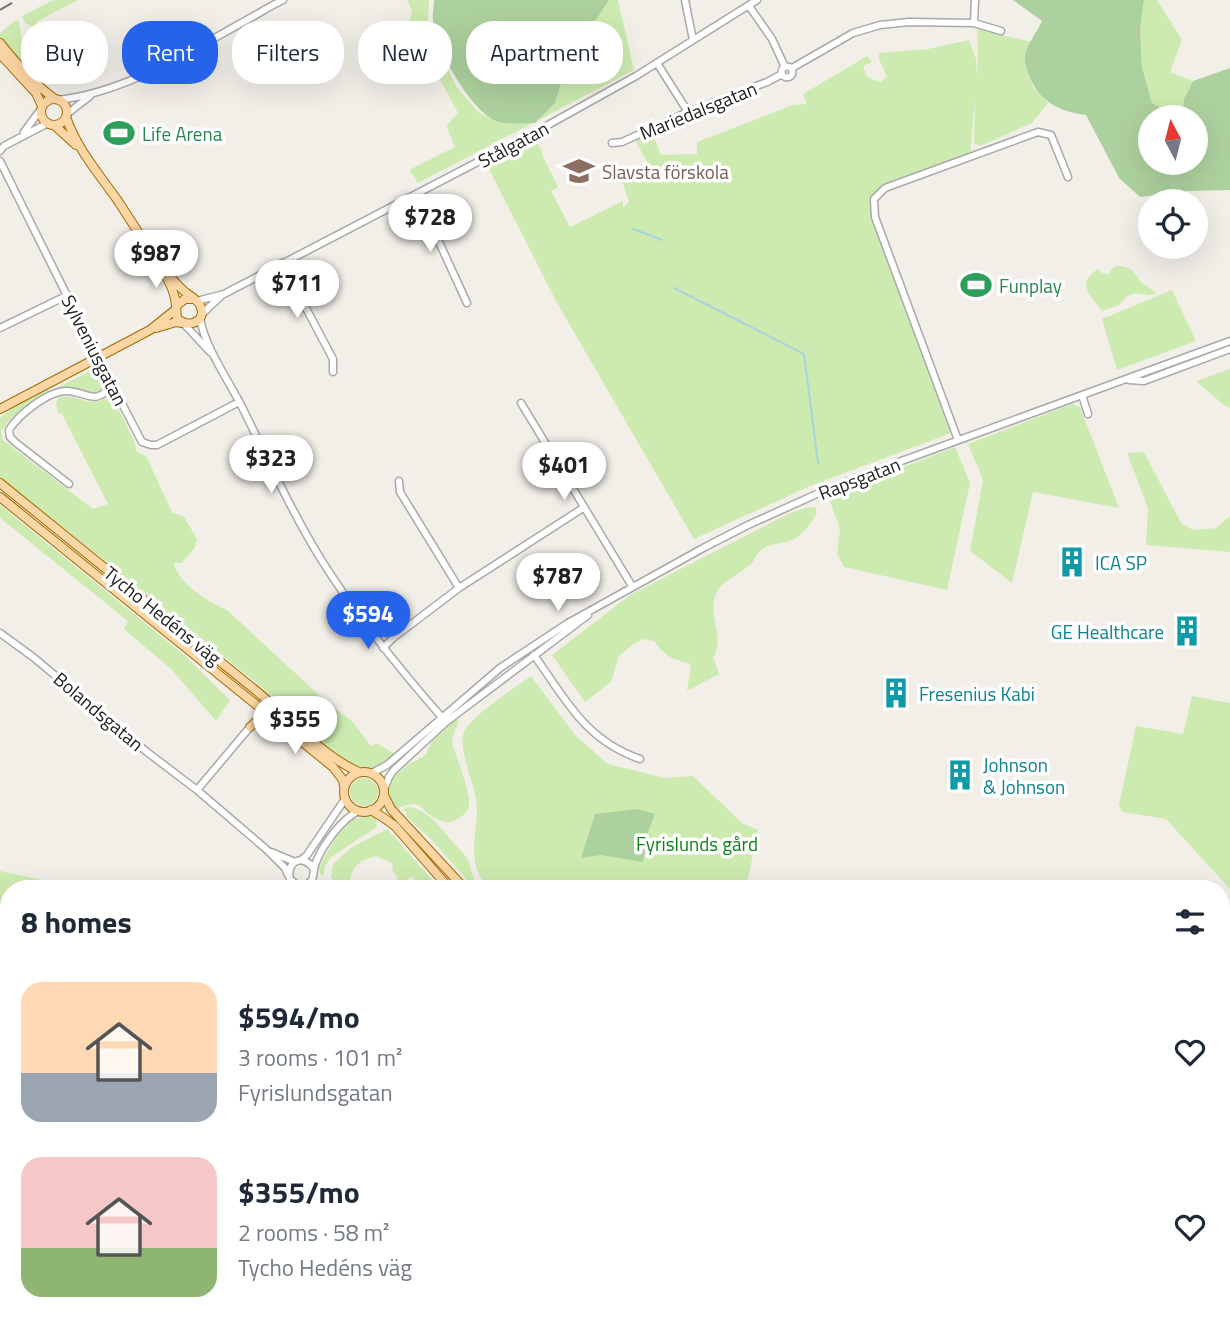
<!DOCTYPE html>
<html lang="en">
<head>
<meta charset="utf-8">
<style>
  :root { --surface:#fff; --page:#f6f6f7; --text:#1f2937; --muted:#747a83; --accent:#2563eb }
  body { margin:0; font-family:"Titillium Web",sans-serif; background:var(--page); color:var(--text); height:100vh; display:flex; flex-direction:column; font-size:26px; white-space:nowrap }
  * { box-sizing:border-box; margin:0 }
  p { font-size:23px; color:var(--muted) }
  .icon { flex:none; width:38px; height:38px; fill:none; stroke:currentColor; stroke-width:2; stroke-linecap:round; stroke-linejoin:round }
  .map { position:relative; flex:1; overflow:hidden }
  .drawer { position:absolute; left:0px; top:880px; width:1230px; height:450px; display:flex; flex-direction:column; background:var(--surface); border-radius:28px 28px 0 0; box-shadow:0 7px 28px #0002 }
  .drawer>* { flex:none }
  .hud { position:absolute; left:21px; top:21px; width:700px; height:63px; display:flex; gap:14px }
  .needle { width:46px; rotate:353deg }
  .tools { position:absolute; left:1138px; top:105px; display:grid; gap:14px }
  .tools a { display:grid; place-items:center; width:70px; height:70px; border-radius:50%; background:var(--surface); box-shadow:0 7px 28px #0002; font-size:35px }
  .price { position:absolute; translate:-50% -60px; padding:0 16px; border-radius:24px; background:#fff; color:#222; font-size:23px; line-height:46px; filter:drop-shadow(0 2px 4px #0008) }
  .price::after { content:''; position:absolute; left:50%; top:42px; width:21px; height:16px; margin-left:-10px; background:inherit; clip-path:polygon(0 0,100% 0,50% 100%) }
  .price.on { background:var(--accent); color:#fff }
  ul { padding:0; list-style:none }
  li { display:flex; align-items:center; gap:21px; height:175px; padding:0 21px }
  li span { display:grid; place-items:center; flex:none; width:196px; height:140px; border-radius:21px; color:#555 }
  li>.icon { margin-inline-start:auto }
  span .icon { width:84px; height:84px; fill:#fffc; stroke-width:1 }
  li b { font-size:30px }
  h2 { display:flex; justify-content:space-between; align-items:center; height:84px; padding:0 21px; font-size:30px }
  .tag { padding:0 24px; border-radius:28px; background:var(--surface); box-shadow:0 7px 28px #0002; font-size:24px; line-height:63px }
  .tag.on { background:var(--accent); color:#fff }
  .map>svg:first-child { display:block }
  .grass { fill:#cdebb0 }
  .forest { fill:#add19e }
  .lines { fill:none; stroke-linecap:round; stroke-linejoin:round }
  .stream { stroke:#aad3df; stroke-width:2 }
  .minor-casing { stroke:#a9a9a9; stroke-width:9 }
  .major-casing { stroke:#a06b00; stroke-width:10 }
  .minor { stroke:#fff; stroke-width:6 }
  .major { stroke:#fcd6a4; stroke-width:8 }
  .rail { stroke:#707070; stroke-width:2; stroke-dasharray:14 14; stroke-linecap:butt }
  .labels { text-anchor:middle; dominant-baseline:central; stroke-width:7; stroke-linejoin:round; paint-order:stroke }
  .street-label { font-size:19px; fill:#222; stroke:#fff }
  .leisure-label { font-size:19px; fill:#27864d; stroke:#fff; text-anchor:start }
  .education-label { font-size:19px; fill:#785e54; stroke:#fff; text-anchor:start }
  .culture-label { font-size:19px; fill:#0d838f; stroke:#fff; text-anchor:start }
  .park-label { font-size:19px; fill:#0c8416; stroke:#fff }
</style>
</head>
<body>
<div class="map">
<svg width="1230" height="1329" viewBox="0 0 1230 1329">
  <rect width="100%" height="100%" fill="#f2efe9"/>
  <!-- grass -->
  <path class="grass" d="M53,0H78L36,22L35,28L25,23L22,16Z
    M407,0H429L428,30L456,86L478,112L497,122L555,103L567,64L609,0H618L634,70L418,183L409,170L455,147L446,126L458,113L409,22L412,11Z
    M1144,0H1157L1182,40L1170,72L1193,81L1184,99L1182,117H1178L1152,103L1142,67L1140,30Z
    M16,20H18C24,35 18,53 24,69L0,39V33Z
    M977,29L1032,42L1026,52L1033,87L1048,103L1032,123L980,146L974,143L975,99L970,157L885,188L874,199L875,217L954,432L810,486L694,539L557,303L488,167L537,141L543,154L542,155L558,187L551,191L570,227L623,201V208L629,202L620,175L647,162L635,140L652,133L661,155L697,154V142L793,105L807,104L803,94L867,56L872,62L863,66L867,77L880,82L887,77L879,59L878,53L928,49L969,40L976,59L977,77L978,51Z
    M1116,266C1137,266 1133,276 1146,286C1150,288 1153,290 1156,293L1149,295L1135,293L1126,297L1119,305L1102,311C1090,294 1075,284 1098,269L1102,273L1109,274L1111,269Z
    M1172,290L1196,341L1117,370L1102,319Z
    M1230,369V408L1224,405L1196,381Z
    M90,371C99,371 101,378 105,385C97,402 74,391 59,391C51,391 24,408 16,414C10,418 6,425 1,431L3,440L93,509L108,504L62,414L58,413L56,403L59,397C82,394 84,409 110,397L114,400L134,441L137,452L146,456L172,512L184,517L197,539L194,549L181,563H174C178,584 209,602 227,610L331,706L352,721L371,746L377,743L394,754C378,767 367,774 346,764C326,753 311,732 295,716C284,705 271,696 259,685C173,615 87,546 0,478V418L17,404L48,390L51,391Z
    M1072,404L1080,407L1119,508L1033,492L1012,583L970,551L983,480L968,444Z
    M955,447L970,483L947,590L844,567L837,554L840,529L828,496Z
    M1144,452L1181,523L1193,530L1216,528L1230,516V552L1146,545L1148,508L1127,453Z
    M0,505L184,655L230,700L216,721L171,669L124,629L128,621L0,518Z
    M815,507L817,513C812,522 805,532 796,538C786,544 772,542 761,550C757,553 755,559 752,563C742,573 726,579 718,590C704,612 727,637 713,657L719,674L687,691L691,664C672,659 666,657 654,641L644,639L633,644L619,656L611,682L585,702L552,655L630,595L790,513L805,508Z
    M531,676L576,736L608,764L665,778L693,776L742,823L758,830L746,889H490C482,881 476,871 475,860C471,838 481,819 475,795C472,778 458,748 464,732C471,716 516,687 531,676Z
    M1192,696L1230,703V889L1166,819L1122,812L1119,805L1136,726L1183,734Z
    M456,718L459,721L453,735L452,742C456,756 471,793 469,806C468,811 464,815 459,818C453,823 446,823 439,820C417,810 425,797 396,809C376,792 394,775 409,764C414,761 420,759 424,756C429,751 430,742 435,736C441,730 449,724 456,718Z
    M350 792a14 14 0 1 1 28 0a14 14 0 1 1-28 0Z
    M407,807C427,808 443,830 455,845C459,849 464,853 467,858C472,868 472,880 480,889H475L431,839L407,817L406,811H401Z
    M373,816L376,819L377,827L331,857L325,866L323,877L320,873L319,867L339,832L353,819Z
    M387,829L436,884L440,889H422L411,876L398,887L397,876L393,872L392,863L376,856C359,862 353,863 350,882L338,886L331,877L333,864L352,847Z
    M0,871L85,889H9V918L0,916Z
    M1230,1101V1273L1222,1272V1102Z
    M1045,1321H1160V1329H1076Z"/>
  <!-- forest -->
  <path class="forest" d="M434,0H609L567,64L555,103L535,123C524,123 505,125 496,121C471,111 436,49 433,22C432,15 434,7 434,0Z
    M1013,0H1144L1140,30L1142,67L1152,103L1178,117H1150V163H1195V117H1182L1184,99L1193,81L1230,68V190L1188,191L1140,197L1119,178L1086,115C1061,112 1039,102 1030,77C1027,70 1024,64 1025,56C1027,44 1037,32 1042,21Z
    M638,809L655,814L647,835L643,862L601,855L581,858L595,814Z"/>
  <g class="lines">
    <!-- stream -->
    <path class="stream" d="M633,229L662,240
      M674,288L804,354L818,463
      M891,1329L894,1321"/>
    <!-- minor casing -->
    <g class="minor-casing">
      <path id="minor" d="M685,0L693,40
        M749,6L772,39L785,67
        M974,23L975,0
        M657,63L688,112
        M781.5 72a5.5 5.5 0 1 1 11 0a5.5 5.5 0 1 1-11 0Z
        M792,68L853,33L880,25L909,22L974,23L1001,31
        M57,100C124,93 187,53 245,21C258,14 270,6 283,0
        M67,114L90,96
        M24,132L41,109
        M612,143L622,142L681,115L767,82L782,74
        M0,151L4,146L48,123
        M0,161L93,348L142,442L151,445H157L239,402
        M417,194L467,303
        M282,263L333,359V372
        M197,301L224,294L539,130L636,76L757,0
        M201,315L222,295
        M200,318C204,345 228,380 241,405C267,457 291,511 322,561C358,618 401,671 446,722
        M184,324L210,352
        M0,328L68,295
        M1129,380L1144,381L1230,349
        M1082,395L1088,414
        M521,403L632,586
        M958,440L875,217L874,199L885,188L1038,132L1051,135L1068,177
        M399,481L400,492L459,588
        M69,484L15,442L10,437L9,430C18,415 49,390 68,391C90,393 94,406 113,385
        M0,633L33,657L147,752L197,790L266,849L285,868L288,875
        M383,648L393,638L459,588L583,508
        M534,655C566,700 585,740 640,759
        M372,773L387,765L500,668L568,623L705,547L748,525L819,493L874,471L1230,341
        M384,789L389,777L394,770L446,722L588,615
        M197,790L250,727
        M271,852L295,862
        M301,860L307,855L345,799
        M304,886H298L290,879C286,861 303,853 314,869
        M301,889C319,877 310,879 316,862C323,845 342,818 359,811
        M0,1050L9,1052
        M0,1210L9,1212
        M1222,1278L1230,1280
        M0,1285L9,1287
        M271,1321L272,1329
        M281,1321V1329"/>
    </g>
    <!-- major casing -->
    <g class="major-casing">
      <path id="major" d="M0,43C17,64 33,83 55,99
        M0,54L36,93L42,106
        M41 112a13 13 0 1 1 26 0a13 13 0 1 1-26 0Z
        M66,117C77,149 99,174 118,201C129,218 140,235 151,252C161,268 175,287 176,306
        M54,125L76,145
        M167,273C172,279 177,285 183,290C188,295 197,299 200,305C208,321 188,330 177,318L176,306L185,299H193
        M156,328L176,322L182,323
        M0,409L150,330L175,310
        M0,483C85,552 170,620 254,689C286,715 322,756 359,772
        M0,497L333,767L343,780L344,786
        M250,727C257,720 262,717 271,721
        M344 792a20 20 0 1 1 40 0a20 20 0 1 1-40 0Z
        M384,795L391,809L465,889
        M371,810L384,818L395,826L450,889
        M1222,1087L1230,1082
        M965,1321L995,1329
        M1012,1321L1043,1329
        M641,1329L656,1321
        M679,1329L703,1321"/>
    </g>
    <!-- minor -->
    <use href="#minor" class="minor"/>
    <!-- major -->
    <use href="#major" class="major"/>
    <!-- rail -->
    <path class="rail" d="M0,10L17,0"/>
  </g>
  <!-- icons -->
  <defs>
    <g id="stadium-bare" transform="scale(2.415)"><path d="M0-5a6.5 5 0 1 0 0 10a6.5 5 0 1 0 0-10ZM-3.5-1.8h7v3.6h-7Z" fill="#2e9e5b" stroke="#fff" stroke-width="2.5" paint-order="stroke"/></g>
    <g id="school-bare" transform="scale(2.415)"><path d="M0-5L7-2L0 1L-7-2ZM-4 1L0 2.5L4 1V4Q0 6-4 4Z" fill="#8d6e63" stroke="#fff" stroke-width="2.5" paint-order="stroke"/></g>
    <g id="building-bare" transform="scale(2.415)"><path d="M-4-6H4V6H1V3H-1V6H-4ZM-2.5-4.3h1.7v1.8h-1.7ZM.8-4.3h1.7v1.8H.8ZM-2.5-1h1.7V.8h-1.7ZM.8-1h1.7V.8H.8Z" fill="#0f9aa8" stroke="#fff" stroke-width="2.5" paint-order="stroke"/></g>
  </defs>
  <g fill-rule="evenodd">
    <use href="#stadium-bare" x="119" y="133"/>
    <use href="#school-bare" x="579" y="171"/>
    <use href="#stadium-bare" x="976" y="285"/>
    <use href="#building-bare" x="1072" y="562"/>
    <use href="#building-bare" x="1187" y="631"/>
    <use href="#building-bare" x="896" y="693"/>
    <use href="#building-bare" x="960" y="775"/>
  </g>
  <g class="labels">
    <!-- street labels -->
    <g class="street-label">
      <text transform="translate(698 110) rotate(-22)">Mariedalsgatan</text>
      <text transform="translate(513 144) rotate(-28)">Stålgatan</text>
      <text transform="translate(95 350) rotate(63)">Sylveniusgatan</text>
      <text transform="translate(859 478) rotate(-21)">Rapsgatan</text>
      <text transform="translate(163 615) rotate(39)">Tycho Hedéns väg</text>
      <text transform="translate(99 711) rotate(40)">Bolandsgatan</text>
    </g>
    <!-- leisure labels -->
    <g class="leisure-label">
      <text x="142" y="133">Life Arena</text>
      <text x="999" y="285">Funplay</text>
    </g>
    <!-- education labels -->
    <g class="education-label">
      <text x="602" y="171">Slavsta förskola</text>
    </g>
    <!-- culture labels -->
    <g class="culture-label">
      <text x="1095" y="562">ICA SP</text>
      <text x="1164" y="631" text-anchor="end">GE Healthcare</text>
      <text x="919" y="693">Fresenius Kabi</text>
      <text x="983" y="764">Johnson<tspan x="983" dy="22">&amp; Johnson</tspan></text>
    </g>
    <!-- park labels -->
    <g class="park-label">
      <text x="697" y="843">Fyrislunds gård</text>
    </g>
  </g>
</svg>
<div class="tools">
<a><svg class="needle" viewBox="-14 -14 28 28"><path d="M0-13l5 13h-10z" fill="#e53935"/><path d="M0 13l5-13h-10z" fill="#747a83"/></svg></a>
<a><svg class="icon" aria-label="locate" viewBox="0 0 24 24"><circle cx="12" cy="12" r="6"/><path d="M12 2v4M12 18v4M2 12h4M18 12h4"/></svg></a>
</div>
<b class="price" style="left:430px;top:254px">$728</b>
<b class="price" style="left:156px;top:290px">$987</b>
<b class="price" style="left:297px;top:320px">$711</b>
<b class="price" style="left:271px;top:495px">$323</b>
<b class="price" style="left:564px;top:502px">$401</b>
<b class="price" style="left:558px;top:613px">$787</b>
<b class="price on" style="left:368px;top:651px">$594</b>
<b class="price" style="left:295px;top:756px">$355</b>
<div class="hud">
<a class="tag">Buy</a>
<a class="tag on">Rent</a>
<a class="tag">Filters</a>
<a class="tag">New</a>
<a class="tag">Apartment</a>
</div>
<section class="drawer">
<h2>8 homes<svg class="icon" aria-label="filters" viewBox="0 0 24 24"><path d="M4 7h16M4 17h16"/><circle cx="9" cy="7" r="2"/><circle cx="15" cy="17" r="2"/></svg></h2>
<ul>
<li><span style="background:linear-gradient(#ffd9b3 65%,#9aa5b1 0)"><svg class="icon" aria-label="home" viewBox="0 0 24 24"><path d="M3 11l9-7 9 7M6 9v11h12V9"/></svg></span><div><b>$594/mo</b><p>3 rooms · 101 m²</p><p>Fyrislundsgatan</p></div><svg class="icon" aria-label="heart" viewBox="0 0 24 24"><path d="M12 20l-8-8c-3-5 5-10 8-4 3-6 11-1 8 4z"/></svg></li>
<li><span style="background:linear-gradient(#f6c9c9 65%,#8fb573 0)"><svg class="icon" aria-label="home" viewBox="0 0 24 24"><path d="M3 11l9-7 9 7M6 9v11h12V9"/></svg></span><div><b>$355/mo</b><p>2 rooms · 58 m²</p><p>Tycho Hedéns väg</p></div><svg class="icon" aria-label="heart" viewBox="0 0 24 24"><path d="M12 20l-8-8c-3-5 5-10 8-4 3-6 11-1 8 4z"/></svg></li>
</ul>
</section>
</div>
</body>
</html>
